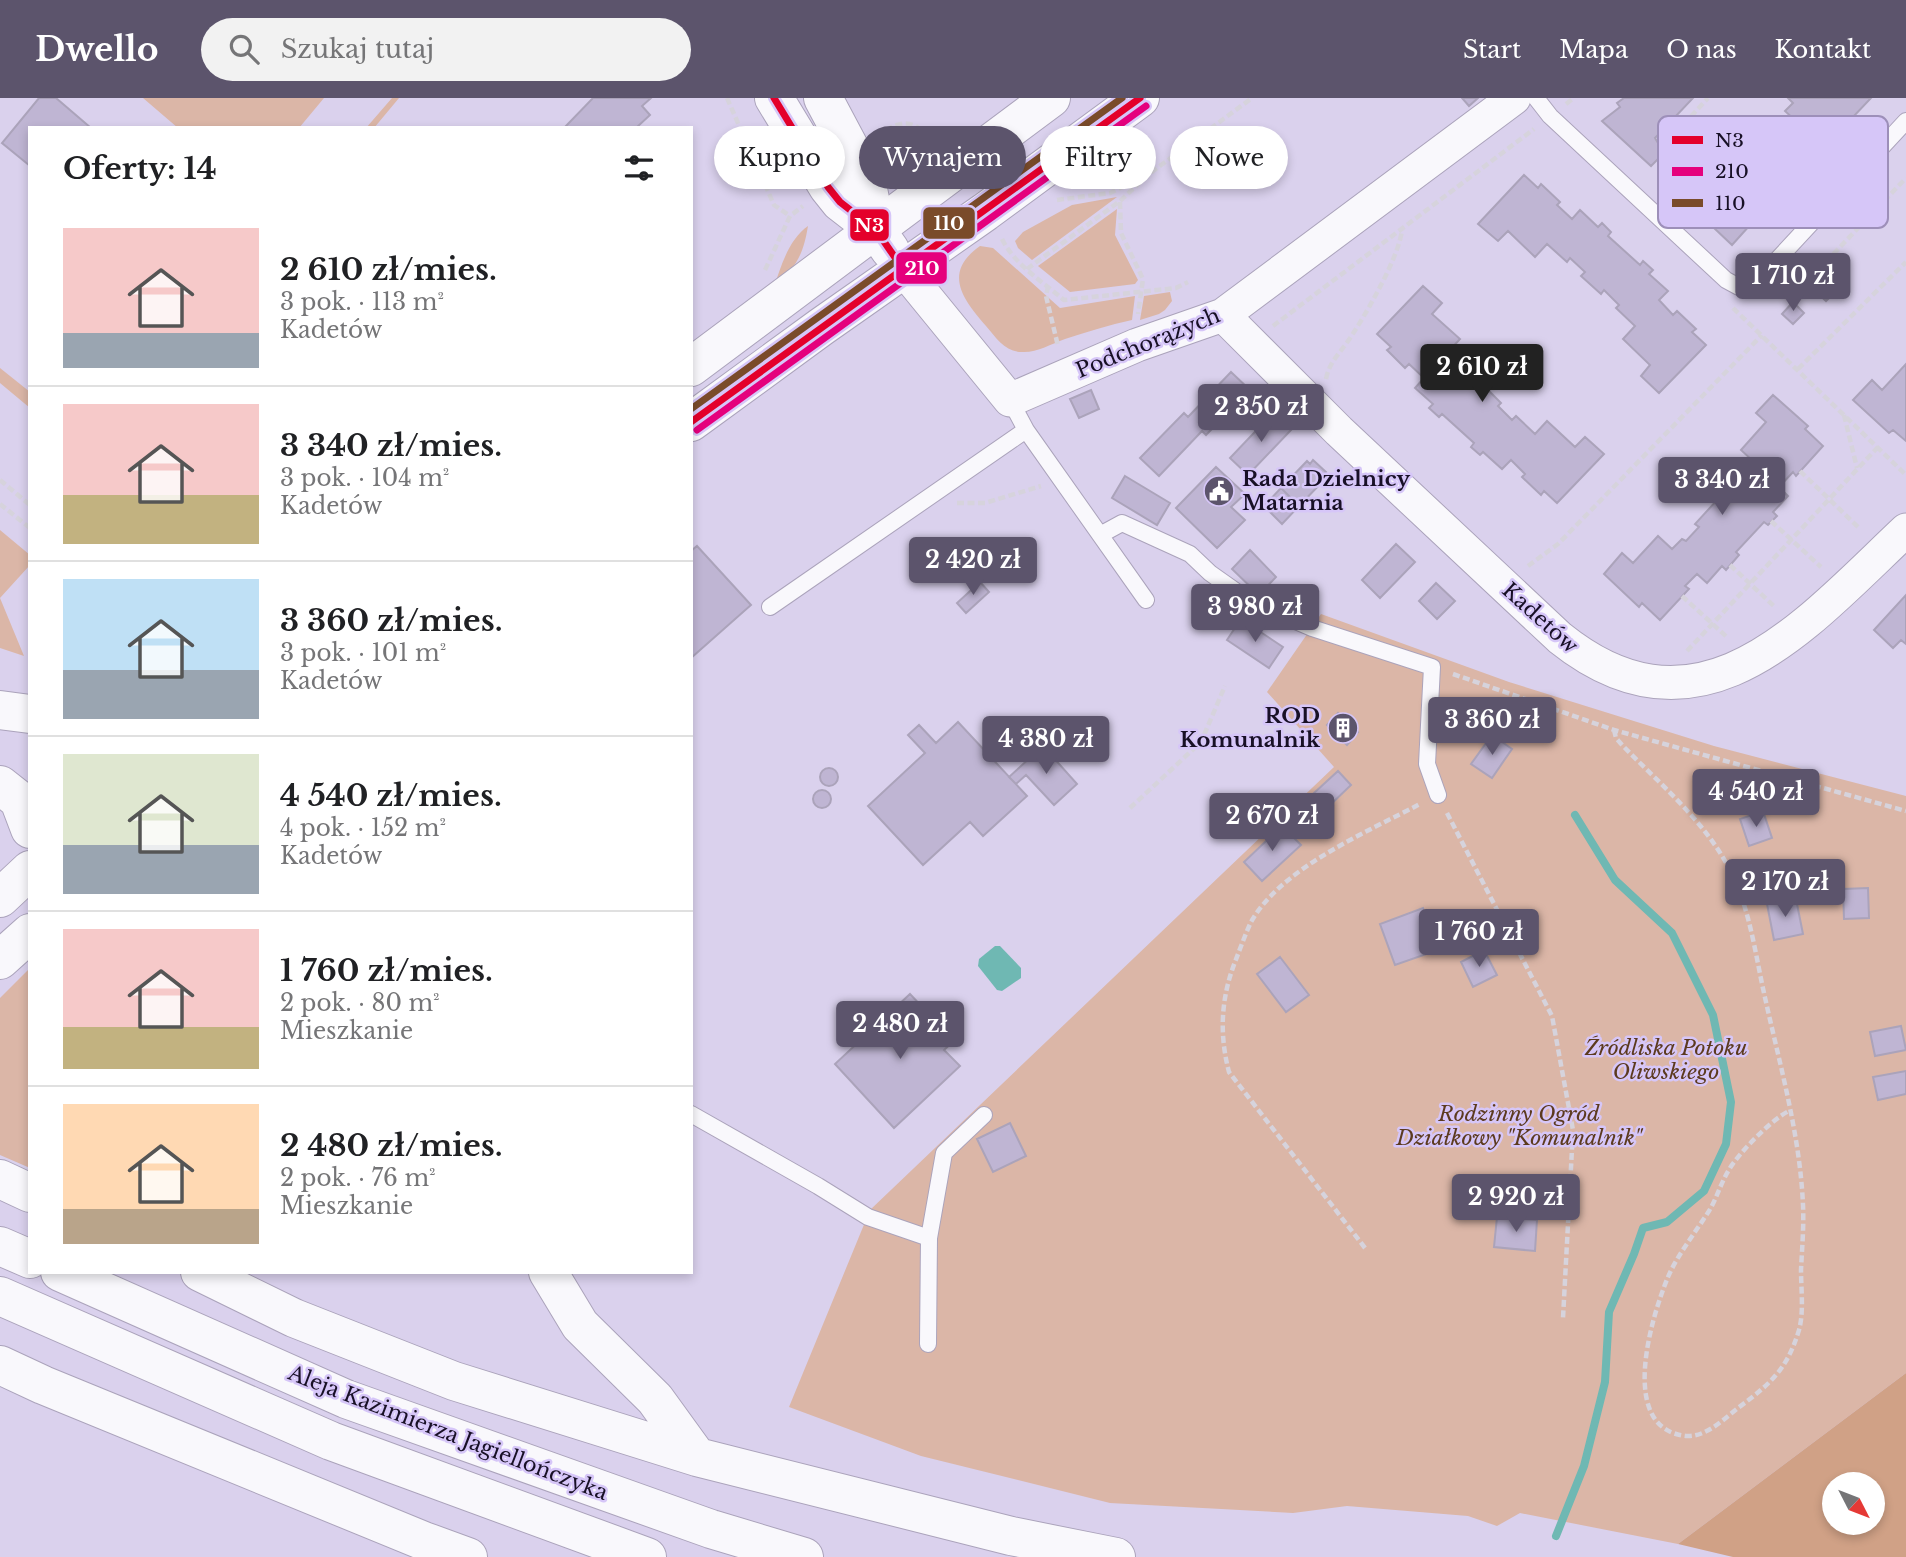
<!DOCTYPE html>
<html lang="pl">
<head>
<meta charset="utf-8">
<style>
  :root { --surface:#fff; --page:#f2f2f2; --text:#202124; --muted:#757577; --line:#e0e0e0; --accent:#5c546c }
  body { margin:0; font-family:"Libre Baskerville",serif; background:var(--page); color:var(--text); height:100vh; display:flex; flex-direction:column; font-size:26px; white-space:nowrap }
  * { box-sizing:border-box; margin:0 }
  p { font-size:23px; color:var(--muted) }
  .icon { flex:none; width:38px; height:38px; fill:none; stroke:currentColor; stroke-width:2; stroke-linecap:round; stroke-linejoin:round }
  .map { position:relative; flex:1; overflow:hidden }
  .drawer { position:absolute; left:28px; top:28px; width:665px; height:1148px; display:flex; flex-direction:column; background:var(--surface); border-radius:0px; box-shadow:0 4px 10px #0003 }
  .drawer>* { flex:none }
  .top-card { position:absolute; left:714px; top:28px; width:665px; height:63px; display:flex; gap:14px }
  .needle { width:46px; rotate:132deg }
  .fabs { position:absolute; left:1822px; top:1374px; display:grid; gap:14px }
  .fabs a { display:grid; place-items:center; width:63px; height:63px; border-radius:50%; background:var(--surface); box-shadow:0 4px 10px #0003; font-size:35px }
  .price { position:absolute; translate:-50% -60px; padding:0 16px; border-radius:7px; background:var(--accent); color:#fff; font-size:23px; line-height:46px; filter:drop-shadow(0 2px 4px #0008) }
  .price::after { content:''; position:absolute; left:50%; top:42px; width:21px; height:16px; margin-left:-10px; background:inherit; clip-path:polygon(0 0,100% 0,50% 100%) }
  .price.selected { background:#222; color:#fff }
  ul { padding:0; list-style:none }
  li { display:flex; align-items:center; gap:21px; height:175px; padding:0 35px }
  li+li { border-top:2px solid var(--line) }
  li span { display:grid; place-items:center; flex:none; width:196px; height:140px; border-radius:0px; color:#555 }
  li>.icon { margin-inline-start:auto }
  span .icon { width:84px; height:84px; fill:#fffc; stroke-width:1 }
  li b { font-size:30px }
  h2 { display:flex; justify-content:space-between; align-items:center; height:84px; padding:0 35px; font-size:30px }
  .tag { padding:0 24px; border-radius:32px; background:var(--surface); box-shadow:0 4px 10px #0003; font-size:24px; line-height:63px }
  .tag.selected { background:var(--accent); color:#fff }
  header { display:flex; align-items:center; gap:42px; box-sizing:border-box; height:98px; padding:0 35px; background:var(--accent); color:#fff }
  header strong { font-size:33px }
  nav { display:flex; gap:38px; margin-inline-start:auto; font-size:24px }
  .search { width:490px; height:63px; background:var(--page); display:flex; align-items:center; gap:18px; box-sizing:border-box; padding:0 24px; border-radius:38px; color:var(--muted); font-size:26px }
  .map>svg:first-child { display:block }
  .green { fill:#dbb6a7 }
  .forest { fill:#d0a186; fill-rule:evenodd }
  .water { fill:#6fb8b3 }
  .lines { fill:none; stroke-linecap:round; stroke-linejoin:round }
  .stream { stroke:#6fb8b3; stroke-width:8 }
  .building { fill:#bfb5d3; stroke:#aba3ba; stroke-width:2 }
  .lane-casing { stroke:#aba3bb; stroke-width:18 }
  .street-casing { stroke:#aba3bb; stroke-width:35 }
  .secondary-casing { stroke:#aba3bb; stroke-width:40 }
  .primary-casing { stroke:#aba3bb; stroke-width:40 }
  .highway-casing { stroke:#aba3bb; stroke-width:40 }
  .path { stroke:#d6d3dc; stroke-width:4.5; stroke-dasharray:7 3.5; stroke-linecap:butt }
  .lane { stroke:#f9f8fc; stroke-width:16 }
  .street { stroke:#f9f8fc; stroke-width:33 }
  .secondary { stroke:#f9f8fc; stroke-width:38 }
  .primary { stroke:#f9f8fc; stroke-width:38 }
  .highway { stroke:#f9f8fc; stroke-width:38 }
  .bus-1-casing { stroke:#d6c6f8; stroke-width:12 }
  .bus-2-casing { stroke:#d6c6f8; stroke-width:12 }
  .bus-3-casing { stroke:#d6c6f8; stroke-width:12 }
  .bus-1 { stroke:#e4002b; stroke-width:7 }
  .bus-2 { stroke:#e5007d; stroke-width:7 }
  .bus-3 { stroke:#7a4b2a; stroke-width:7 }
  .labels { text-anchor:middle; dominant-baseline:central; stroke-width:5; stroke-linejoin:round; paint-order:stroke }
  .street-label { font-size:21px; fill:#181026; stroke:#d6c6f8 }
  .poi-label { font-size:21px; font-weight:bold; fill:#181026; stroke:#d6c6f8; text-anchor:start }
  .park-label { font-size:21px; font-style:italic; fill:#5c3a1e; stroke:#d6c6f8 }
  .key { fill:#d6c6f8; stroke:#9d8fb9; stroke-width:2 }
  .key-label { font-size:19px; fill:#181026 }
  .line-badge { stroke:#d6c6f8; stroke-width:2.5 }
  .badge-label { font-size:19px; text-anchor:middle; font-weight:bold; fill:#fff }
</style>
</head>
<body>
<header>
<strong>Dwello</strong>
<div class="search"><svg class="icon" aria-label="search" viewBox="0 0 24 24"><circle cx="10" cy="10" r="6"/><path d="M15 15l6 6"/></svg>Szukaj tutaj</div>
<nav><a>Start</a><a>Mapa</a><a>O nas</a><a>Kontakt</a></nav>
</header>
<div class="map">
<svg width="1906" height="1459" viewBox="0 0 1906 1459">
  <rect width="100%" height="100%" fill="#dad1ed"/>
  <!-- green -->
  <path class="green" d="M143,0H324L299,30H178Z
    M392,0H399L374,30H366Z
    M1117,99L1032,162L1018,150L1015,143L1023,134L1072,107Z
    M1117,111L1115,137L1138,182L1135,186L1070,194L1038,168Z
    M808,128C803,158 796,169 774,189C781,168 789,141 808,128Z
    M980,148L993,150L1060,210L1135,198L1132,222C1109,227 1087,234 1065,241C1051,246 1038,254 1024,254C1006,255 997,241 986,228C963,201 942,175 980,148Z
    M1170,194L1172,203L1165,212L1159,216L1140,222L1144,198Z
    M0,270L30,294V310L0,285Z
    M0,432L30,457V467L0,500Z
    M0,500L24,558L0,550Z
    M1321,516L1509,584L1714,648L1906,698V1275L1678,1446L1520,1415L1497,1428L1468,1418L1347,1408L1293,1415L1110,1405L921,1358L789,1309L870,1112L1334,669L1267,594Z
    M30,870V1070L0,1057V900Z"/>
  <!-- forest -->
  <path class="forest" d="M1906,1275V1459H1733L1678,1446ZM1834,1386H1872V1424H1834Z"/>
  <!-- water -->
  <path class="water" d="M995,848H1000L1021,870V880L1002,893L997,892L978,868L979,861Z"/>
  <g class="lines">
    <!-- stream -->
    <path class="stream" d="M1556,1438L1584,1368L1605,1284L1609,1214L1634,1156L1643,1130L1667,1124L1704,1093L1726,1046L1731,1004L1713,917L1672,835L1615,782L1575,717"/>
  </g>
  <!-- building -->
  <path class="building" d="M39,0H56L91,30H30V68L2,45Z
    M593,0H651L642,8L650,17L636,30H564Z
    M1462,0H1478L1469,8Z
    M1624,0H1693L1674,20L1677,23L1667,34L1664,31L1655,40L1662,52L1660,59L1651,68L1602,23L1620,9L1617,5Z
    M1788,0H1871L1834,39L1831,36L1821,46L1785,13L1793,5Z
    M1771,20H1779L1818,56L1800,75L1802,77L1793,86L1787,81L1755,115L1761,120L1752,129L1750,127L1732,147L1694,111L1693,102L1715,80V74L1743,44L1749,43Z
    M1524,77L1538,90L1541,86L1560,104L1557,107L1572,121L1580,112L1598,129L1602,125L1611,134L1608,138L1640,167L1643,163L1653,172L1649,176L1668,193L1659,202L1673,217L1677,213L1696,231L1692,234L1706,247L1659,295L1641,278L1650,267L1623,241L1635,228L1616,210L1619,207L1604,192L1601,196L1581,178L1585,174L1570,160L1567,164L1547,146L1535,159L1508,133L1498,143L1478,126Z
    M1826,173L1841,188L1826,203L1811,189Z
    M1423,188L1442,205L1432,216L1460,241L1448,254L1467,272L1463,276L1478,290L1482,286L1501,305L1498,308L1512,322L1516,318L1535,336L1547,323L1575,349L1585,339L1604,356L1557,405L1544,393L1541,397L1522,379L1525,376L1511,362L1502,371L1483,354L1480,357L1471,349L1474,345L1442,316L1439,319L1429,310L1433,306L1415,290L1424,280L1409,266L1405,270L1387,252L1391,249L1377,236Z
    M1793,204L1804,215L1793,226L1782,216Z
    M1906,266V343L1893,332L1889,335L1853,302L1872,282L1882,292Z
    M1231,274L1250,292L1206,337L1202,333L1159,378L1140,360L1184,315L1188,319Z
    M1091,292L1099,311L1079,320L1070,301Z
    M1773,297L1808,328L1805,331L1823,348L1796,378L1793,374L1779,389L1788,398L1773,414L1777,418L1768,427L1764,424L1736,454L1739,457L1726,472L1722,468L1707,485L1697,476L1685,488L1689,491L1660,522L1642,505L1639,509L1604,476L1622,455L1633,465L1658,438L1672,451L1682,441L1686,443L1699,429L1695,426L1730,388L1733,392L1747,377L1743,374L1753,363L1741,352L1766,324L1756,315Z
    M1273,315L1291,332L1248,377L1230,360Z
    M1313,362L1326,374L1322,378L1325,381L1299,408L1281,390L1307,363L1310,366Z
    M1216,369L1245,396L1231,409L1245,422L1217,450L1176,410Z
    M1125,378L1170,405L1157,427L1112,400Z
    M1281,390L1299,408L1282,426L1264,408Z
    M1396,446L1415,464L1380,500L1362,482Z
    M697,448L751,507L691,560V453Z
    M1250,452L1276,479L1259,497L1232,471Z
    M980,484L989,494L966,515L957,505Z
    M1436,485L1455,503L1437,521L1419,503Z
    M1906,497V546L1901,542L1893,550L1874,532Z
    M1241,521L1283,549L1269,570L1227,542Z
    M1338,615L1358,634L1347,647L1327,627Z
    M958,624L1027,698L983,738L970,724L923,767L868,708L925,655L908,637L919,627L936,645Z
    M1492,637L1512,651L1492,680L1471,666Z
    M1043,648L1077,686L1054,707L1026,677L1016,686L1009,679Z
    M820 679a9 9 0 1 1 18 0a9 9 0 1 1-18 0Z
    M1338,673L1351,687L1328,709L1314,695Z
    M813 701a9 9 0 1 1 18 0a9 9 0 1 1-18 0Z
    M1763,713L1772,740L1749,748L1740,721Z
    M1282,728L1301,747L1262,783L1244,764Z
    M1868,790L1869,820L1844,821L1843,791Z
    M1796,801L1803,836L1774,842L1767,806Z
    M1423,810L1438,852L1395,867L1380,826Z
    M1484,852L1497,877L1473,889L1461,864Z
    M1280,859L1309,897L1286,914L1257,876Z
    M910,896L954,943L944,952L960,968L894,1030L835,966Z
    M1901,928L1906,952L1875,958L1870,934Z
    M1906,973V996L1878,1002L1873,979Z
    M1010,1025L1026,1058L993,1074L977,1041Z
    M1497,1119L1537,1122L1535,1153L1494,1149Z"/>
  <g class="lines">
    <!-- lane casing -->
    <g class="lane-casing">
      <path id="lane" d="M1536,0L1550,18L1726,182L1739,189L1751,185L1763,177L1906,23
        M1010,302L1026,332L1146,502
        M1100,437L1122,425L1190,456L1210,475L1251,504L1312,530L1432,569L1427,666L1438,697
        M770,509L1026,332
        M691,1016L818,1088L868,1119L929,1140L928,1246
        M929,1140L944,1055L984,1017"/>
    </g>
    <!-- street casing -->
    <g class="street-casing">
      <path id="street" d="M903,171L1010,302L1137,247L1223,217L1514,0
        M1223,217L1339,333L1560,540C1701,653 1805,527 1906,432"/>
    </g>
    <!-- secondary casing -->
    <g class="secondary-casing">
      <path id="secondary" d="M774,0L828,89L840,104L876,132L890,152
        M823,0L866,81L876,132
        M691,269L1051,0
        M691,324L821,229L985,114L1140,0"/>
    </g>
    <!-- primary casing -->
    <g class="primary-casing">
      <path id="primary" d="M0,800L30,772
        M0,862L30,835"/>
    </g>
    <!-- highway casing -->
    <g class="highway-casing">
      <path id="highway" d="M0,612L30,616
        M0,687L19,702L30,731
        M0,1081L30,1095
        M0,1148L30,1161
        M60,1174L346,1301L711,1431L804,1459
        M200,1174L294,1220L454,1283L697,1359L1011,1438L1116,1459
        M548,1174L580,1227L655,1301L697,1359
        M0,1198L331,1343L647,1459
        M0,1267L43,1287L424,1443L468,1459"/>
    </g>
    <!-- path -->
    <path class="path" d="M727,0L774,107L790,118
      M1566,6L1574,0
      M878,39C903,17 918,23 935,48
      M1129,48L1149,76
      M1663,94L1671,40L1708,0
      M1057,102L1110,95L1145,78
      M1120,104L1121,135L1143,181L1138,216
      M1002,141C1014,166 1043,184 1064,202L1176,190L1188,184
      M1027,171L1120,103L1149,76L1252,0
      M765,172L790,118L803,108
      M1048,188L1046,198L1058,248
      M1797,194L1906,80
      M1733,210L1906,377
      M1273,228L1534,31
      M1798,271L1906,164
      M1326,281C1329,265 1339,256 1348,243C1364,220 1400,158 1402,131
      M1844,317L1857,370
      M1800,373L1858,429
      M0,382L30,407
      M957,405H985L1041,388
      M0,406L30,430
      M1771,423L1821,469
      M1730,467L1776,510
      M1528,468L1558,446L1762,237
      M1682,498L1728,540
      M1687,553L1878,349
      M1453,576L1614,632L1906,713
      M1614,632L1616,640L1623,648C1664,690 1713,730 1736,785C1751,820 1756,859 1764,895C1779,964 1800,1036 1803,1107C1804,1128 1802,1151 1801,1172C1801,1191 1804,1214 1799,1232C1787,1272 1770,1286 1738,1310C1724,1321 1706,1339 1687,1338C1617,1332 1651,1220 1668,1179C1678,1156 1695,1135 1709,1113C1717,1100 1721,1084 1730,1070C1740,1054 1772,1021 1789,1013
      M1130,710L1201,644L1225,588
      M1447,715L1552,918L1573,1032L1563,1220
      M1365,1150L1229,974C1219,936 1221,900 1235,864C1240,851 1245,837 1251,824C1281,770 1367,734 1420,706"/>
    <!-- lane -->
    <use href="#lane" class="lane"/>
    <!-- street -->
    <use href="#street" class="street"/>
    <!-- secondary -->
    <use href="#secondary" class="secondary"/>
    <!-- primary -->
    <use href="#primary" class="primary"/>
    <!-- highway -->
    <use href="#highway" class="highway"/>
    <!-- bus-1 casing -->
    <g class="bus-1-casing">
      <path id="bus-1" d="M774,0L828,89L840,104L876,132L903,171
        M691,324L1140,0"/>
    </g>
    <!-- bus-2 casing -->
    <g class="bus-2-casing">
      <path id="bus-2" d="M697,332L1146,8"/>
    </g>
    <!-- bus-3 casing -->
    <g class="bus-3-casing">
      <path id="bus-3" d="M691,311L1122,0"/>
    </g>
    <!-- bus-1 -->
    <use href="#bus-1" class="bus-1"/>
    <!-- bus-2 -->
    <use href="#bus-2" class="bus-2"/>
    <!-- bus-3 -->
    <use href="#bus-3" class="bus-3"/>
  </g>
  <!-- icons -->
  <defs>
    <g id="civic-disc" transform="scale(1.575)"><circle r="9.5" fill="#5c546c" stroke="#d6c6f8"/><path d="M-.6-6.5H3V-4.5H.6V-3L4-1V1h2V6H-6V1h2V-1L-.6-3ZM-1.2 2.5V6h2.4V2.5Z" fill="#fff"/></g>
    <g id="building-disc" transform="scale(1.575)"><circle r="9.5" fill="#5c546c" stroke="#d6c6f8"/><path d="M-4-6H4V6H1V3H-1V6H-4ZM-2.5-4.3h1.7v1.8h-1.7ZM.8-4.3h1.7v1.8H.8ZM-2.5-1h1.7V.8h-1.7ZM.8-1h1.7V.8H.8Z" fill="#fff"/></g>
  </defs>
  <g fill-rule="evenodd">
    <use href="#civic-disc" x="1219" y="393"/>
    <use href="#building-disc" x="1343" y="630"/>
  </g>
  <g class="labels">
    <!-- street labels -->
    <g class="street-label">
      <text transform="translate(1148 245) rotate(-22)">Podchorążych</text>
      <text transform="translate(1540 520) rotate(42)">Kadetów</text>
      <text transform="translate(448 1335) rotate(21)">Aleja Kazimierza Jagiellończyka</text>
    </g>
    <!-- poi labels -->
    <g class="poi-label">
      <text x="1242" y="381">Rada Dzielnicy<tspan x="1242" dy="24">Matarnia</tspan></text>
      <text x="1320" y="618" text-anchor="end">ROD<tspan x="1320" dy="24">Komunalnik</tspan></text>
    </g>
    <!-- park labels -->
    <g class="park-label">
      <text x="1666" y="950">Źródliska Potoku<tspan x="1666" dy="24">Oliwskiego</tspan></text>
      <text x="1519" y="1016">Rodzinny Ogród<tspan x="1519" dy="24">Działkowy "Komunalnik"</tspan></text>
    </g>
  </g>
  <!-- legend -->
  <rect x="1658" y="18" width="230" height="112" rx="10" class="key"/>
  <rect x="1672" y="38" width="31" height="8" fill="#e4002b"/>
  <rect x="1672" y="69" width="31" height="9" fill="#e5007d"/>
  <rect x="1672" y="101" width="31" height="8" fill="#7a4b2a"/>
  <g class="key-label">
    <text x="1715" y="49">N3</text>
    <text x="1715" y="80">210</text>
    <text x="1715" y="112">110</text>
  </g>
  <g class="line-badge">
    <rect x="922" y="108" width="54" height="34" rx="7" fill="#7a4b2a"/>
    <rect x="849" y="110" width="41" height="34" rx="7" fill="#e4002b"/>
    <rect x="895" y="153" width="53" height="34" rx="7" fill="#e5007d"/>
  </g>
  <g class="badge-label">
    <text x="949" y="132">110</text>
    <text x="869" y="134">N3</text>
    <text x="922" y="177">210</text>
  </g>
</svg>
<div class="fabs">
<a><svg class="needle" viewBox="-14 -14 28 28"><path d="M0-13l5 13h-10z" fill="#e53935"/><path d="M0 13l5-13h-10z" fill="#757577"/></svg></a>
</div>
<b class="price" style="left:1793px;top:215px">1 710 zł</b>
<b class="price selected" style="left:1482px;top:306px">2 610 zł</b>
<b class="price" style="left:1261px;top:346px">2 350 zł</b>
<b class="price" style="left:1722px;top:419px">3 340 zł</b>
<b class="price" style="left:973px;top:499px">2 420 zł</b>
<b class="price" style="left:1255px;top:546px">3 980 zł</b>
<b class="price" style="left:1492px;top:659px">3 360 zł</b>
<b class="price" style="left:1046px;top:678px">4 380 zł</b>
<b class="price" style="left:1756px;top:731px">4 540 zł</b>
<b class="price" style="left:1272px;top:755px">2 670 zł</b>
<b class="price" style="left:1785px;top:821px">2 170 zł</b>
<b class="price" style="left:1479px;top:871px">1 760 zł</b>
<b class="price" style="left:900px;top:963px">2 480 zł</b>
<b class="price" style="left:1516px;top:1136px">2 920 zł</b>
<div class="top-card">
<a class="tag">Kupno</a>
<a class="tag selected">Wynajem</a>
<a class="tag">Filtry</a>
<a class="tag">Nowe</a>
</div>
<section class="drawer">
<h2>Oferty: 14<svg class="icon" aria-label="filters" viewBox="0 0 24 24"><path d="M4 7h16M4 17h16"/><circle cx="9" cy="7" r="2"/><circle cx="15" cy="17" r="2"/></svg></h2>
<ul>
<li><span style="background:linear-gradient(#f6c9c9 75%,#9aa5b1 0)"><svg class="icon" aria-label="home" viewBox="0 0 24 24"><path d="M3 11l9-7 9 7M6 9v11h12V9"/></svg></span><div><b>2 610 zł/mies.</b><p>3 pok. · 113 m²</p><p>Kadetów</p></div></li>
<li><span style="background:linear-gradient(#f6c9c9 65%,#c2b280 0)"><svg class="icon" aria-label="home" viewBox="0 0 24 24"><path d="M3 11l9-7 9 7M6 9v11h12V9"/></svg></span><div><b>3 340 zł/mies.</b><p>3 pok. · 104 m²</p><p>Kadetów</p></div></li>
<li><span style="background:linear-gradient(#bfe0f5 65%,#9aa5b1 0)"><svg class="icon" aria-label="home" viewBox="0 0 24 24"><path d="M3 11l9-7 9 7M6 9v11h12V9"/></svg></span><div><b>3 360 zł/mies.</b><p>3 pok. · 101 m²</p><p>Kadetów</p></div></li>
<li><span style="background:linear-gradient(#dfe7d0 65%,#9aa5b1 0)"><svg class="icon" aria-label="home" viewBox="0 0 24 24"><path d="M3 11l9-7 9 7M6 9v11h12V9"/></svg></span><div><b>4 540 zł/mies.</b><p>4 pok. · 152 m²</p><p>Kadetów</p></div></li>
<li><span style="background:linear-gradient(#f6c9c9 70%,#c2b280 0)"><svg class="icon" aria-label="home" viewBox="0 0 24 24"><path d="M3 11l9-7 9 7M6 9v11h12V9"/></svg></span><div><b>1 760 zł/mies.</b><p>2 pok. · 80 m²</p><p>Mieszkanie</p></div></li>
<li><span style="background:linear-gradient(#ffd9b3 75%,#b9a48a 0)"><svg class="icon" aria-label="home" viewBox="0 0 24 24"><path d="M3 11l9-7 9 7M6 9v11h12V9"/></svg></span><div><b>2 480 zł/mies.</b><p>2 pok. · 76 m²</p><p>Mieszkanie</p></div></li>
</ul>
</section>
</div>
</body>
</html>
